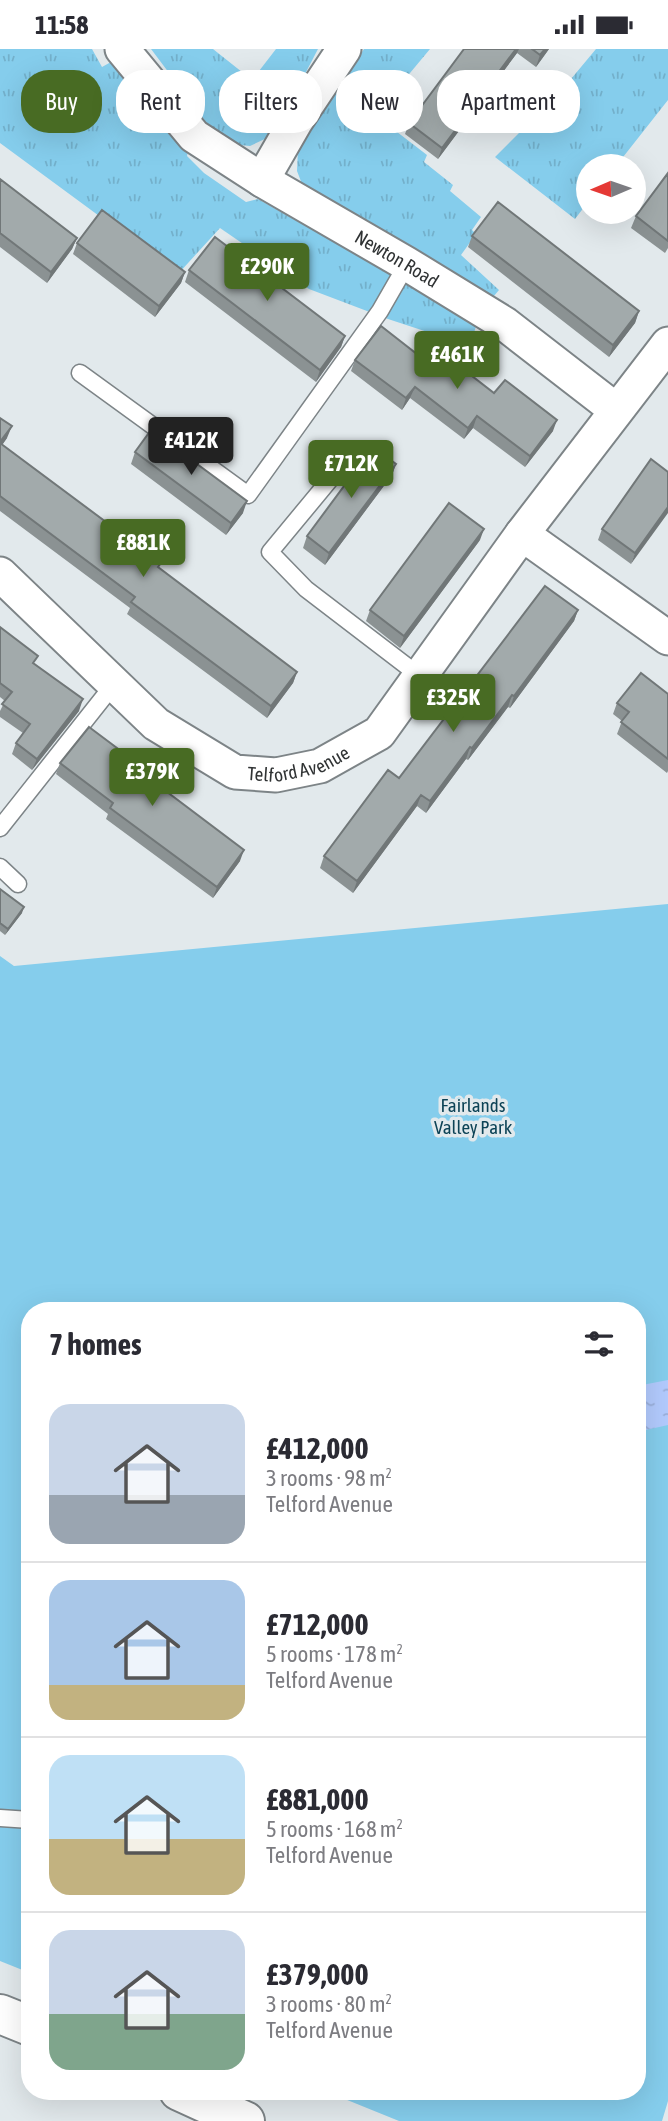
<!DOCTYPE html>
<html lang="en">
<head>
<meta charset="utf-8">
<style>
  :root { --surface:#fff; --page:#f2f2f3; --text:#2b2b33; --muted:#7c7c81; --line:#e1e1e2; --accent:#486b23 }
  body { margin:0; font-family:"Asap Condensed",sans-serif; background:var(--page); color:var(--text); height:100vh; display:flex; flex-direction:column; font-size:26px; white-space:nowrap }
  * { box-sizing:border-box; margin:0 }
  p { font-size:23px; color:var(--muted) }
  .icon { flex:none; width:38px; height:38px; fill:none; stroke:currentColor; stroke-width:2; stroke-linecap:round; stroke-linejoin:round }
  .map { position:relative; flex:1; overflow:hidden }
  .panel { position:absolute; left:21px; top:1253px; width:625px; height:798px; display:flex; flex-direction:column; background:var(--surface); border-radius:28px; box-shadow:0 7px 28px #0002 }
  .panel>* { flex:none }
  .guide { position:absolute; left:21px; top:21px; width:626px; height:63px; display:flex; gap:14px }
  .needle { width:46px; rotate:268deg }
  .fabs { position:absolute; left:576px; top:105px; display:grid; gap:14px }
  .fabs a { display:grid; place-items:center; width:70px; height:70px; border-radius:50%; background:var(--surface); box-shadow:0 7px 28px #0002; font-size:35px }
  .price { position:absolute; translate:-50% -60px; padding:0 16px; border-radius:7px; background:var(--accent); color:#fff; font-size:23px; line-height:46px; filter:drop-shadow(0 2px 4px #0008) }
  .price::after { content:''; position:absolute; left:50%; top:42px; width:21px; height:16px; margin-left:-10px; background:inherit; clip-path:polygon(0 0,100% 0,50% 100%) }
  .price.active { background:#222; color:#fff }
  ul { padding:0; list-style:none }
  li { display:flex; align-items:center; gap:21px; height:175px; padding:0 28px }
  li+li { border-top:2px solid var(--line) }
  li span { display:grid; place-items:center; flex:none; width:196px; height:140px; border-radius:21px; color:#555 }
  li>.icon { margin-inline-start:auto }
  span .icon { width:84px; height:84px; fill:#fffc; stroke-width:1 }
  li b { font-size:30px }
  h2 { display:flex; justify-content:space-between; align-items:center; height:84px; padding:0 28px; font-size:30px }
  .chip { padding:0 24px; border-radius:28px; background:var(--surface); box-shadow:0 7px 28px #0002; font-size:24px; line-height:63px }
  .chip.active { background:var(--accent); color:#fff }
  .status { display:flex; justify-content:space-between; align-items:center; height:49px; padding:0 35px; background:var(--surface); direction:ltr }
  .status svg { height:19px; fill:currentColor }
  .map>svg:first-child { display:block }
  .grass { fill:url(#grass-tufts) }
  .park { fill:#85cdec }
  .water { fill:url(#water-ripples) }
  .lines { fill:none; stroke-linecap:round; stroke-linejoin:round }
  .service-casing { stroke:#7d8487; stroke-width:19 }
  .minor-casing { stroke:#7d8487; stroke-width:37 }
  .primary-casing { stroke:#7d8487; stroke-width:42 }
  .service { stroke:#fff; stroke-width:16 }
  .minor { stroke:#fff; stroke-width:33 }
  .primary { stroke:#fff; stroke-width:38 }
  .wall { fill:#8b9293 }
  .shaded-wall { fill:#717778 }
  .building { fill:#a2aaab; stroke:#717778; stroke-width:2 }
  .labels { text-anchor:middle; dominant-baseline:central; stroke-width:7; stroke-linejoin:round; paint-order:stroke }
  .street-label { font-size:19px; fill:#303334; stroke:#e2e9ec }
  .park-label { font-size:19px; fill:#0d4356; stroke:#e2e9ec }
</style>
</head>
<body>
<div class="status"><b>11:58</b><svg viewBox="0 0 49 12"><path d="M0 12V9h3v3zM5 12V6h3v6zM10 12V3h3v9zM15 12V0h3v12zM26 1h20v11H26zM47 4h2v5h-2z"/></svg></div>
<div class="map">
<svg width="668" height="2072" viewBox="0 0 668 2072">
  <defs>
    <pattern id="grass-tufts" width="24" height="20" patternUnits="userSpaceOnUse" patternTransform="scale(1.75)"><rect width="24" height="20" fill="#85cdec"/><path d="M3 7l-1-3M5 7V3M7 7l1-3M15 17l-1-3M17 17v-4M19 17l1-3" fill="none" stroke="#73b0cb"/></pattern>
    <pattern id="water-ripples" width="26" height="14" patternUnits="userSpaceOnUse" patternTransform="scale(1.75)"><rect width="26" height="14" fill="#b2cafd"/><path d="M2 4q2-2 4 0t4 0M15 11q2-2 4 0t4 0" fill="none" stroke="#99aed9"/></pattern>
  </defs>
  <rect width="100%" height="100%" fill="#e2e9ec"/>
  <!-- grass -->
  <path class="grass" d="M0,0H92L102,18L111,13L189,98L187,107L204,124L246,153L258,150L477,274L470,297L388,270L309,240L220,179L178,225L0,94Z
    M151,0H213L252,31L276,0H318L280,73L267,89L250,97L230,95L215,85Z
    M364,0H430L375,66L427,106L424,113L453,136L450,142L481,168L472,181L476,185L461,206L499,241L488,254L302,135L297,122L298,99Z
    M596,0H668V51L616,117H588V153L575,170L495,108L561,42Z"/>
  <!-- park -->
  <path class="park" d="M668,855V2052L662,2072H399L325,2042H637V1262H30V1924L0,1912V907L14,917Z"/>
  <!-- water -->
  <path class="water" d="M668,1331V1376L637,1383V1337Z"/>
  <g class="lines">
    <!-- service casing -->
    <g class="service-casing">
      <path id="service" d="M80,324L248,446L380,262L407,215
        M347,410L270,503L306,540L421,628
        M0,779L114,635
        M0,818L18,835
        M0,1769L30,1771"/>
    </g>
    <!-- minor casing -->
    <g class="minor-casing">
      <g id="minor">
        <path id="s1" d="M122,0L194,87L262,131L407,215L505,275L616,361"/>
        <path d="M262,131L296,72L344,0"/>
        <path d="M522,485L668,589"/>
        <path id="s2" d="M0,525L156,675L235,723L276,726L320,717L379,684L522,485L668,295"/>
      </g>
    </g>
    <!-- primary casing -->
    <g class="primary-casing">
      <path id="primary" d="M0,1965L30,1977
        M179,2042L245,2072"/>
    </g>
    <!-- service -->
    <use href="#service" class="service"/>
    <!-- minor -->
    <use href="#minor" class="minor"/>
    <!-- primary -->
    <use href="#primary" class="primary"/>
  </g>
  <!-- wall -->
  <path class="wall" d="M464,0H549L536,18L517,4L438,110L405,85L409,74Z
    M668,124V199L665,204L631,179L636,167Z
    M0,130L77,189L72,200L47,234L0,198Z
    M472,187L639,262L635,274L609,308L468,198Z
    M77,194L185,223L181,234L155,268L73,205Z
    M189,221L345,287L341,298L316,333L185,233Z
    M355,311L431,316L494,344L553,382L525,418L473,379L464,390L410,349L402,361L351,322Z
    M0,369L7,389L2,396L159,519L297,623L293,634L267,669L127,565L130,559L0,462Z
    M135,403L243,464L226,486L131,415Z
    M396,415L392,426L325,516L303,499L307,487Z
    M668,423L631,515L598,491L602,480Z
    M480,491L400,599L366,572L370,561Z
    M578,561L574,572L510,659L508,658L468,711L466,710L426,764L417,757L353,844L320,819L324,807L399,729Z
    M0,578L79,662L32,721L12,705L16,694L23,684L0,668V662L5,652L0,648Z
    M668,645V722L667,724L617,685L622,672L613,665L617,654Z
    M60,714L141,717L139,722L240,812L213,849L106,770L108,765L56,725Z
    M0,840L22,864L5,886L0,882Z"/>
  <!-- shaded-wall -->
  <path class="shaded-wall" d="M516,0H519L517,4L438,110L442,99Z
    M545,0H549L536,18L540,6Z
    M77,189L72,200L47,234L51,223Z
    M185,223L181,234L155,268L159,257Z
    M639,262L635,274L609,308L613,296Z
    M345,287L341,298L316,333L320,321Z
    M415,338L410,349L402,361L406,349Z
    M477,367L473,379L464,390L468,379Z
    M557,371L553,382L525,418L530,407Z
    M12,377L7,389L0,399V393Z
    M396,415L392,426L325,516L329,504Z
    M247,452L243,464L226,486L231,474Z
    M668,458V464L631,515L635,504Z
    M484,480L480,491L400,599L404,587Z
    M578,561L574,572L510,659L514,647Z
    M297,623L293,634L267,669L271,657Z
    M512,646L508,658L468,711L472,699Z
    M83,650L79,662L32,721L37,710Z
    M470,698L466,710L426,764L430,752Z
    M421,746L417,757L353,844L357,832Z
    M244,801L240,812L213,849L217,838Z
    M24,858L22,864L5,886L8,880Z"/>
  <!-- building -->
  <path class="building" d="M464,0H516L442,99L409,74Z
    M532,0H545L540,6Z
    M668,124V192L636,167Z
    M0,130L77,189L51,223L0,184Z
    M498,153L639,262L613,296L472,187Z
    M102,161L185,223L159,257L77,194Z
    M215,188L345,287L320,321L189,221Z
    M381,277L431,316L441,303L494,344L505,331L557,371L530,407L477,367L468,379L415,338L406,349L355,311Z
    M0,369L12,377L0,393Z
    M151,381L247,452L231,474L135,403Z
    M0,394L161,514L158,518L297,623L271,657L131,553L135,548L0,447Z
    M373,398L396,415L329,504L307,487Z
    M651,410L668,423V458L635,504L602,480Z
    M449,454L484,480L404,587L370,561Z
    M545,537L578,561L514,647L512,646L472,699L470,698L430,752L421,746L357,832L324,807L388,721L399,729Z
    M0,578L38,607L33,614L83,650L37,710L16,694L30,675L2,655L12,643L0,634Z
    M641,624L668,645V710L621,673L629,663L617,654Z
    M89,678L141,717L138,721L244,801L217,838L110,759L113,754L60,714Z
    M0,840L24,858L8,880L0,874Z"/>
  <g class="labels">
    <!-- street labels -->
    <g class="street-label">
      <text stroke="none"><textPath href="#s1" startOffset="350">Newton Road</textPath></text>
      <text stroke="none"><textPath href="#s2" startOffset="374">Telford Avenue</textPath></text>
    </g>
    <!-- park labels -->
    <g class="park-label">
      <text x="473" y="1056">Fairlands<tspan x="473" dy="22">Valley Park</tspan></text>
    </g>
  </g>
</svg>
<div class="fabs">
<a><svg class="needle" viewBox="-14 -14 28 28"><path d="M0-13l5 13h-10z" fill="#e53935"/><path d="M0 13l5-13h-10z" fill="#7c7c81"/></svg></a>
</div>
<b class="price" style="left:267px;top:254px">£290K</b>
<b class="price" style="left:457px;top:342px">£461K</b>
<b class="price active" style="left:191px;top:428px">£412K</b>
<b class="price" style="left:351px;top:451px">£712K</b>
<b class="price" style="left:143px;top:530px">£881K</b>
<b class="price" style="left:453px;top:685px">£325K</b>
<b class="price" style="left:152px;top:759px">£379K</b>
<div class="guide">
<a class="chip active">Buy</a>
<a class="chip">Rent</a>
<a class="chip">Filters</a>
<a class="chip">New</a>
<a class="chip">Apartment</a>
</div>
<section class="panel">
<h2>7 homes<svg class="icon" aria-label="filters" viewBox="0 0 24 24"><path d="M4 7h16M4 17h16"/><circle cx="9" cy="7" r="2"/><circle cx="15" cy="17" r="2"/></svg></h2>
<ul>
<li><span style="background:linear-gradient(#c9d6e8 65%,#9aa5b1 0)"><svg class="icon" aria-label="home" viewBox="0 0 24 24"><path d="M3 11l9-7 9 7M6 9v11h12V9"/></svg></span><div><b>£412,000</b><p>3 rooms · 98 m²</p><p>Telford Avenue</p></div></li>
<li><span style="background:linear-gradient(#a9c7e8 75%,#c2b280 0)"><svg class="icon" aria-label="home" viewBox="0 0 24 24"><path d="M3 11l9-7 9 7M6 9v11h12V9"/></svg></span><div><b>£712,000</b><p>5 rooms · 178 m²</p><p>Telford Avenue</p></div></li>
<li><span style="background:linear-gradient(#bfe0f5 60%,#c2b280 0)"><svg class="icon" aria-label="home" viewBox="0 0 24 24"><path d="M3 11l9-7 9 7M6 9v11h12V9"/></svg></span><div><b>£881,000</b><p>5 rooms · 168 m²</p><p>Telford Avenue</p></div></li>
<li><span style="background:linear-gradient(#c9d6e8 60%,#7fa58c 0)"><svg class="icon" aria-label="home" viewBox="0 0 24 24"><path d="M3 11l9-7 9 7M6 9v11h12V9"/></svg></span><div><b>£379,000</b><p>3 rooms · 80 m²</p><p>Telford Avenue</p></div></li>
</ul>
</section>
</div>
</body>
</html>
